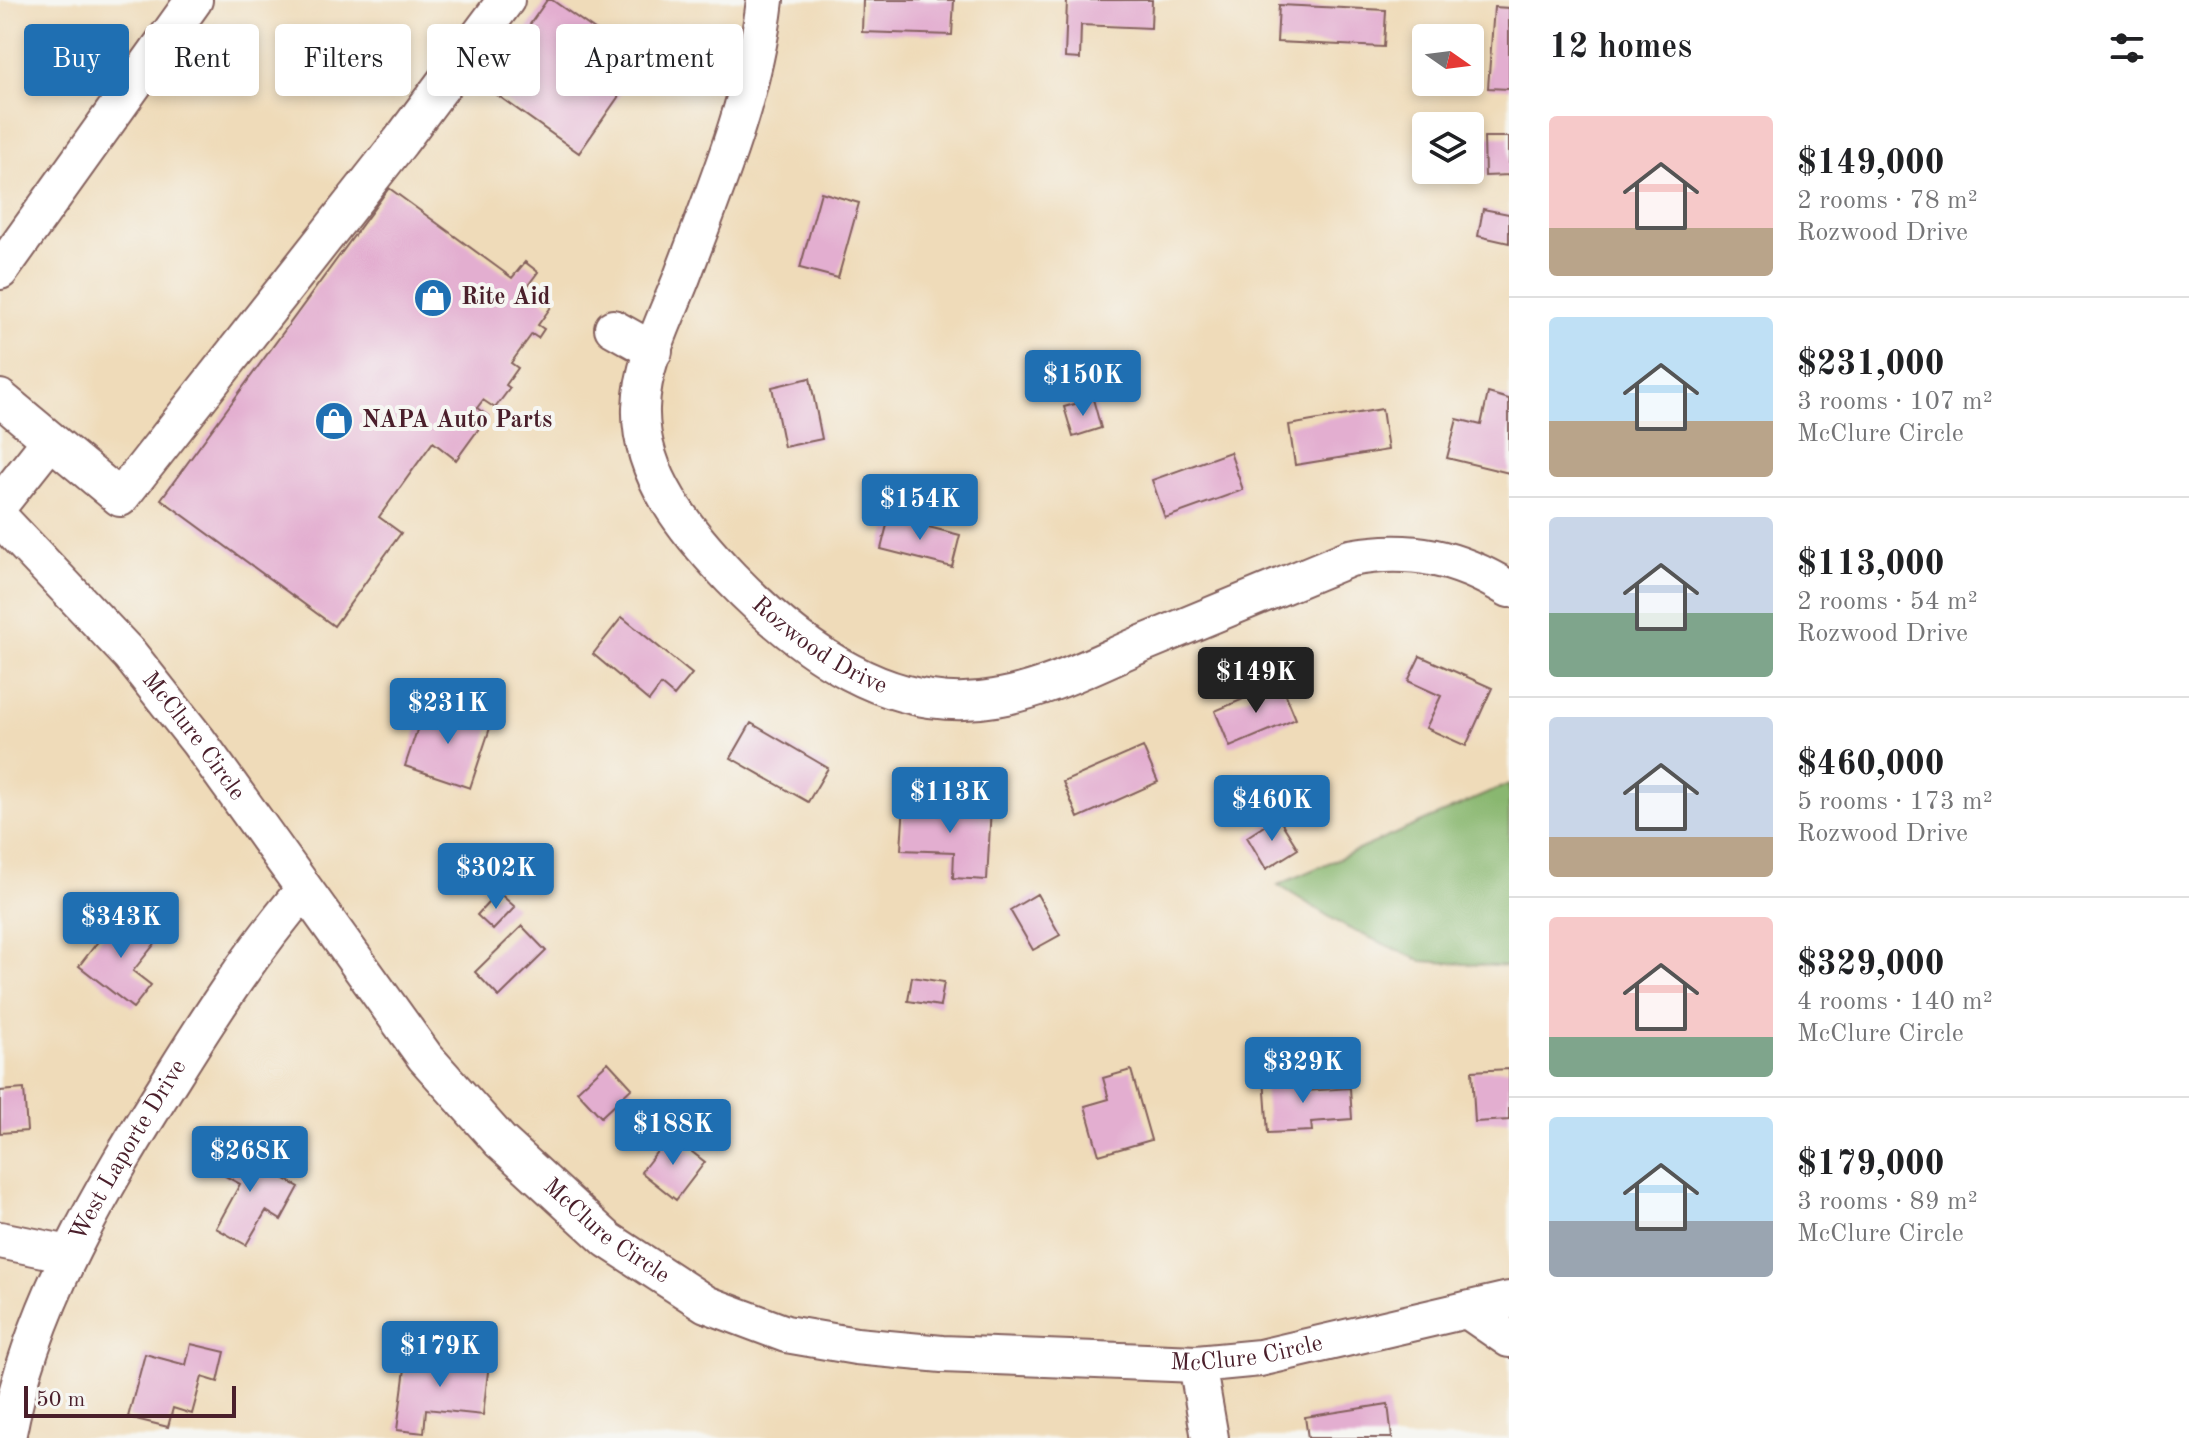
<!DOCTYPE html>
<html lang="en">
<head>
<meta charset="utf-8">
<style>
  :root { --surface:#fff; --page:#f6f6f6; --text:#202124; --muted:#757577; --line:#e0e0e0; --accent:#1f6fb2 }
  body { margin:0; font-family:"Old Standard TT",serif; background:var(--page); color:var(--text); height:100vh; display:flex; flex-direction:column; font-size:30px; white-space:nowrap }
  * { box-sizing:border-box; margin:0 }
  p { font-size:26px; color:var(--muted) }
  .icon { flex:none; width:44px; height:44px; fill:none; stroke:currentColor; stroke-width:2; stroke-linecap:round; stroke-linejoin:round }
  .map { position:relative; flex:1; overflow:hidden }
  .details { display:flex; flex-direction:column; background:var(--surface); width:680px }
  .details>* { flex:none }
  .guide { position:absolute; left:24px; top:24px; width:760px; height:72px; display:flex; gap:16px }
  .needle { width:52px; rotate:104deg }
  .buttons { position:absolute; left:1412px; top:24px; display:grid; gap:16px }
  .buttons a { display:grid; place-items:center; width:72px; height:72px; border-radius:8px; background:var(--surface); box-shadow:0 4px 12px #0003; font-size:40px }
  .scale { position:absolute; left:24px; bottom:20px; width:212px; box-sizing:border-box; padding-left:8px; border:4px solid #4a1f2b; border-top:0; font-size:22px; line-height:28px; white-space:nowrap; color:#4a1f2b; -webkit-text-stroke:6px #f6f6f2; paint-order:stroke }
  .price { position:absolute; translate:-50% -68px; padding:0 18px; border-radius:8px; background:var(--accent); color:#fff; font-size:26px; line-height:52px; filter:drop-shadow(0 2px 4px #0008) }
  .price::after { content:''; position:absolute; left:50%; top:48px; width:24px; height:18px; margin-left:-12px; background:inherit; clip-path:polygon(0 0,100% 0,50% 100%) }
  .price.current { background:#222; color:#fff }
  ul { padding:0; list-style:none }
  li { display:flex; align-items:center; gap:24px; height:200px; padding:0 40px }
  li+li { border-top:2px solid var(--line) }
  li span { display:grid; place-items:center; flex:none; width:224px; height:160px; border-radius:8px; color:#555 }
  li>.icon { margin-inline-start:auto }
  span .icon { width:96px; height:96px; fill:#fffc; stroke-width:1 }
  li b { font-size:34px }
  h2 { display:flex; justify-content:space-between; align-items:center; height:96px; padding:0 40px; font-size:34px }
  .pill { padding:0 28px; border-radius:8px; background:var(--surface); box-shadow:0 4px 12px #0003; font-size:28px; line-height:72px }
  .pill.current { background:var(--accent); color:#fff }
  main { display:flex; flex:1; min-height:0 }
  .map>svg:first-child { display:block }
  .forest { fill:#89b76f; stroke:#6a6b4d; stroke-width:2 }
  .building { fill:#e3aed0 }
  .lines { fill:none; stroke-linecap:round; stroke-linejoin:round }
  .minor-casing { stroke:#84615d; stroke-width:40 }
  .minor { stroke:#fff; stroke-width:36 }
  .labels { text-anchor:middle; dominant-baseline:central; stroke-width:8; stroke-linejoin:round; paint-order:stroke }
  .poi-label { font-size:24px; font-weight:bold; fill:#4a1f2b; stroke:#f6f6f2; text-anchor:start }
  .street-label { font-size:24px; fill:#4a1f2b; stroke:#f6f6f2 }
</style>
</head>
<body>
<main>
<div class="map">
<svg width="1509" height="1438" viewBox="0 0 1509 1438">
  <rect width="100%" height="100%" fill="#f6f6f2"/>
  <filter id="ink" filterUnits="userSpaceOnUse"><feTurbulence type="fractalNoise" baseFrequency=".0125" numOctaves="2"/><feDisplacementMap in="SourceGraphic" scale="16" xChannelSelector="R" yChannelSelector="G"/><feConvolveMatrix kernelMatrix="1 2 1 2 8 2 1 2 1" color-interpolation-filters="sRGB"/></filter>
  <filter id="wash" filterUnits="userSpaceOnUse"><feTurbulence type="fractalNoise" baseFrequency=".006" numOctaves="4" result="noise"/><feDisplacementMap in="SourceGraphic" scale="32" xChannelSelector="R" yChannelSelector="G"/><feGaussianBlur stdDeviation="1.8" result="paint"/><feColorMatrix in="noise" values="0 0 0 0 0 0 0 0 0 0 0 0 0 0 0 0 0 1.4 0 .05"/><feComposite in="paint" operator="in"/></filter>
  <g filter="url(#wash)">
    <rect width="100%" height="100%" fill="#efdbb9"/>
    <!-- forest -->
    <path class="forest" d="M1509,784V967L1422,961L1346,927L1278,885Z"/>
    <g id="blocks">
      <!-- building -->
      <path class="building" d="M547,0H552L642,63L579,153L486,87Z
        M863,0H954L952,35L862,32Z
        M1067,0H1152L1151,28L1081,25L1080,59L1065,58Z
        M1279,5L1386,10L1384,47L1277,42Z
        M1494,7L1509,8V89L1488,88Z
        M1484,137H1509V175L1485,176Z
        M389,188L512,278L525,262L538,272L526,288L551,307L538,325L544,329L538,338L532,334L511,363L518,368L506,385L510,388L495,408L483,400L477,408L488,416L456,460L433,442L379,517L401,533L334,626L161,499Z
        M821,192L859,203L838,278L800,268Z
        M1483,209L1509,214V243L1478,236Z
        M810,378L822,439L784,447L772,387Z
        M1488,393L1509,399V473L1447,458L1457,419L1481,425Z
        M1093,399L1101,428L1073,437L1064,407Z
        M1382,409L1388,450L1295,465L1289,425Z
        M1230,452L1243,490L1165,518L1152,480Z
        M889,517L960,535L952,567L881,549Z
        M622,617L692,674L674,696L661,685L649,701L593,654Z
        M1420,656L1492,688L1466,746L1426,728L1441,696L1408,681Z
        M1281,683L1296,719L1230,747L1215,711Z
        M426,703L491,725L470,788L405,766Z
        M751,723L828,768L808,802L731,758Z
        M1143,747L1158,782L1078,818L1063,782Z
        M904,803L991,807L987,880L953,878L954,852L901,850Z
        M1278,817L1298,849L1266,869L1247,837Z
        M498,892L515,907L493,930L477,915Z
        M1037,894L1060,935L1033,950L1010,910Z
        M121,912L157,941L133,971L151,985L133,1008L79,966Z
        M522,926L546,951L499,997L475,972Z
        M912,977L944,982L940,1006L908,1001Z
        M608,1062L632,1088L601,1117L577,1091Z
        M1509,1069V1120L1475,1122L1472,1071Z
        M1131,1070L1151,1140L1099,1155L1085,1106L1109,1099L1103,1078Z
        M1306,1076L1307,1091L1350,1088L1352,1119L1311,1122L1312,1131L1268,1133L1264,1078Z
        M24,1089L27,1131L0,1133V1091Z
        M670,1135L705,1162L676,1200L641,1172Z
        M220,1143L299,1187L281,1220L266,1211L246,1245L216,1228L240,1184L207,1166Z
        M191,1344L225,1352L218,1382L202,1377L192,1414L173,1408L168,1427L128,1417L145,1354L186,1365Z
        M407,1353L489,1363L483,1415L426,1409L424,1433L397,1430Z
        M1388,1404L1392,1438H1308L1305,1417Z"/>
    </g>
  </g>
  <g filter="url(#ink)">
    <use href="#blocks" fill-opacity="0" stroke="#84615d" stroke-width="2"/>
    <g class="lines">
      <!-- minor casing -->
      <g class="minor-casing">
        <g id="minor">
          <path id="s1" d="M765,0C754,96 716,187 682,277C666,318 642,363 641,408C639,475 687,532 731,578C800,649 891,717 995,698C1045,690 1091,666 1137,646C1208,616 1279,587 1350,558C1410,547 1457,557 1509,589"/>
          <path d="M0,271L194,0"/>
          <path d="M613,328L654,351"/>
          <path d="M0,398L120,498L400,142L506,0"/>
          <path d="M0,504L50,441"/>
          <path id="s2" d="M0,518L130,655L198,741L425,1057L500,1141L608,1240L706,1304L786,1334L856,1346L942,1354L1197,1364L1260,1358L1509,1300"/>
          <path d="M0,1240L69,1254"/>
          <path d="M1467,1310L1509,1339"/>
          <path d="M1197,1364L1210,1438"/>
          <path id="s3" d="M7,1438C31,1305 103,1187 174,1074C214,1010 255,947 304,890"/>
        </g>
      </g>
      <!-- minor -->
      <use href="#minor" class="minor"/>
    </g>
  </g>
  <!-- icons -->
  <defs>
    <g id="shop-disc" transform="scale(2)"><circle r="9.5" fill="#1f6fb2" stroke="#f6f6f2"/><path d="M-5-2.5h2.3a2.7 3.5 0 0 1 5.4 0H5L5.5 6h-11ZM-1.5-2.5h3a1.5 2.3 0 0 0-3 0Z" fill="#fff"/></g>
  </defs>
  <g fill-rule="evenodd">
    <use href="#shop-disc" x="433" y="298"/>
    <use href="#shop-disc" x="334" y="421"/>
  </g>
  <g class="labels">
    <!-- poi labels -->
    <g class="poi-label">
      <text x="461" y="298">Rite Aid</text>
      <text x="362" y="421">NAPA Auto Parts</text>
    </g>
    <!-- street labels -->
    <g class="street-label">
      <text stroke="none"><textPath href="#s1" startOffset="738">Rozwood Drive</textPath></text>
      <text stroke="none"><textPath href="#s2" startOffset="292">McClure Circle</textPath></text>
      <text stroke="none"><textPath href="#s3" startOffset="314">West Laporte Drive</textPath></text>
      <text stroke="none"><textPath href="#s2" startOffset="940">McClure Circle</textPath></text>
      <text stroke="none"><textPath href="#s2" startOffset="1612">McClure Circle</textPath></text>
    </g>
  </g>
</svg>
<div class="buttons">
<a><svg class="needle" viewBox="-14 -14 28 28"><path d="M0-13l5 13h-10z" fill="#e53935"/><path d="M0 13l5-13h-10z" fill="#757577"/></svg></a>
<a><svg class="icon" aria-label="layers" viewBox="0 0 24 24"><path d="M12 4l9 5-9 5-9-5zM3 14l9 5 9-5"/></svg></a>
</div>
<div class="scale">50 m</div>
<b class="price" style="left:1083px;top:418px">$150K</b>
<b class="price" style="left:920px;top:542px">$154K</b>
<b class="price current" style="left:1256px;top:715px">$149K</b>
<b class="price" style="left:448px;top:746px">$231K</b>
<b class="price" style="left:950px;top:835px">$113K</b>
<b class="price" style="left:1272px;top:843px">$460K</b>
<b class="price" style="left:496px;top:911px">$302K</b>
<b class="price" style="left:121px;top:960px">$343K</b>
<b class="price" style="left:1303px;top:1105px">$329K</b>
<b class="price" style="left:673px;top:1167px">$188K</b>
<b class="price" style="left:250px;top:1194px">$268K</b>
<b class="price" style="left:440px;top:1389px">$179K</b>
<div class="guide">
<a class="pill current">Buy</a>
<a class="pill">Rent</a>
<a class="pill">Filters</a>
<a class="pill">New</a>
<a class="pill">Apartment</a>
</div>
</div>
<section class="details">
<h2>12 homes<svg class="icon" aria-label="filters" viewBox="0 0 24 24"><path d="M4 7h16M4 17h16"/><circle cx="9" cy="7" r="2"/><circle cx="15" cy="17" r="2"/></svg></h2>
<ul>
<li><span style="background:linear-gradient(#f6c9c9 70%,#b9a48a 0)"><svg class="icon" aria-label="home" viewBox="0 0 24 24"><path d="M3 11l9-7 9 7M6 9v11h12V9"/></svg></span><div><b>$149,000</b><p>2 rooms · 78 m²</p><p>Rozwood Drive</p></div></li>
<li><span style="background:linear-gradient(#bfe0f5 65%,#b9a48a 0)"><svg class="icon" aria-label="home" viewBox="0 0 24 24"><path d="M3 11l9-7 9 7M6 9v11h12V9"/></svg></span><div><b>$231,000</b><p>3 rooms · 107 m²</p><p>McClure Circle</p></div></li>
<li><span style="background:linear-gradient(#c9d6e8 60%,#7fa58c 0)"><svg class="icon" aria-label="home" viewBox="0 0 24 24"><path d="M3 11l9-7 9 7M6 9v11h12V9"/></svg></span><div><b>$113,000</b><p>2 rooms · 54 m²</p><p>Rozwood Drive</p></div></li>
<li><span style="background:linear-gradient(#c9d6e8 75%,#b9a48a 0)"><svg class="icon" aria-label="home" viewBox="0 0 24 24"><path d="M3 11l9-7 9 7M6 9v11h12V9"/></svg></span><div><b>$460,000</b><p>5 rooms · 173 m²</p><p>Rozwood Drive</p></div></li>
<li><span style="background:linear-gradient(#f6c9c9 75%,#7fa58c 0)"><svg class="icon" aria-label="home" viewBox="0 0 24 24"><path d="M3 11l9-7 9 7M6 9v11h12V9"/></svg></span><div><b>$329,000</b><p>4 rooms · 140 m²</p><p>McClure Circle</p></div></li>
<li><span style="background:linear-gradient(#bfe0f5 65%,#9aa5b1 0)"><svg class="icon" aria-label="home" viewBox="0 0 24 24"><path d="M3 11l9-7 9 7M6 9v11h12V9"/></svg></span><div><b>$179,000</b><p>3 rooms · 89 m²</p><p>McClure Circle</p></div></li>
</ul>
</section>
</main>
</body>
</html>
